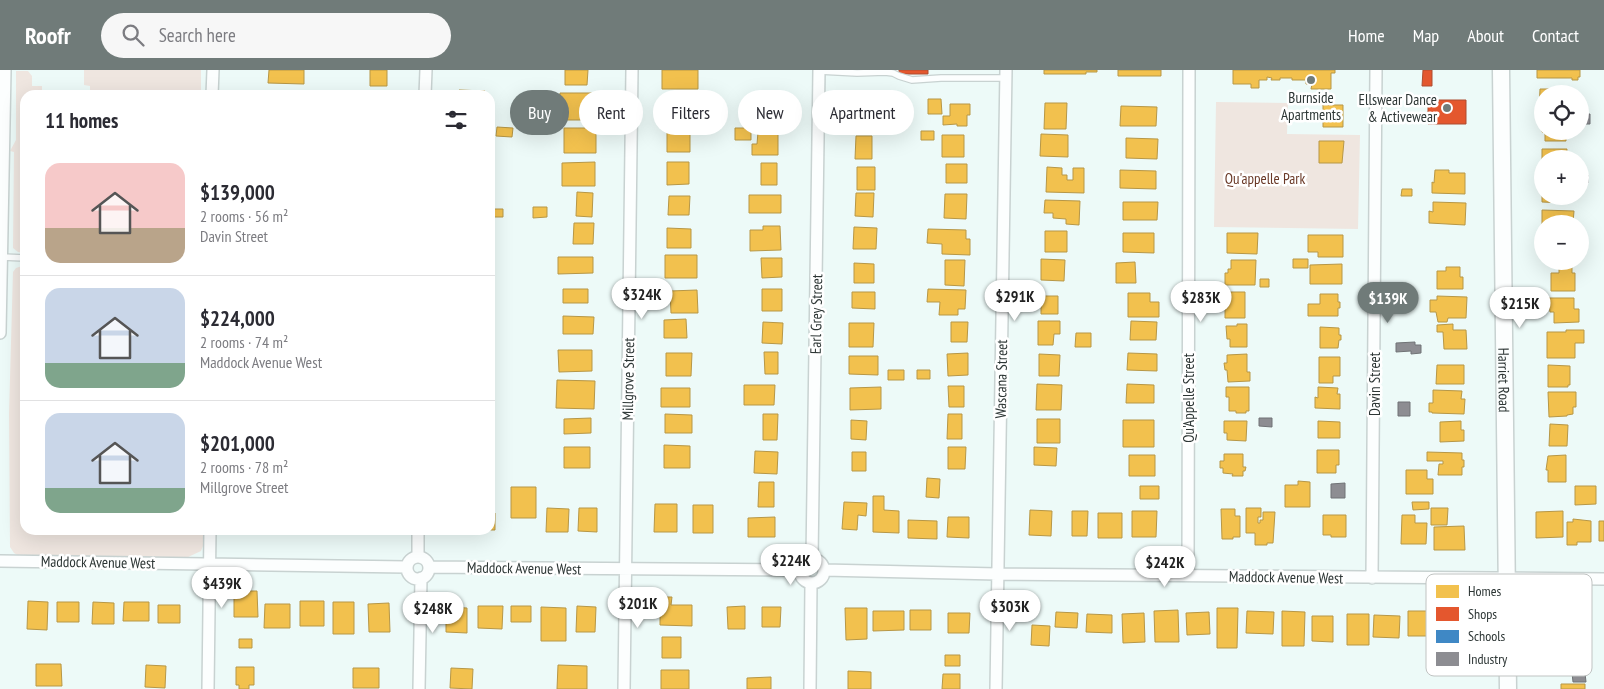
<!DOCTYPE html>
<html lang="en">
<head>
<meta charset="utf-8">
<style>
  :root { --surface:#fff; --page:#f7f7f7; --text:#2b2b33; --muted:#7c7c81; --line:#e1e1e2; --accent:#707b79 }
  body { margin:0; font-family:"PT Sans Narrow",sans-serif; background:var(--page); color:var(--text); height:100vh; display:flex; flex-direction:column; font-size:19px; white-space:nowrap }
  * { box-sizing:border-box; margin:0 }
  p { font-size:16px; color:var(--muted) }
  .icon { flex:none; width:28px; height:28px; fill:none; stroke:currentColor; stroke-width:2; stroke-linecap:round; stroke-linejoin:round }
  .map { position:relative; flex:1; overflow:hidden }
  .drawer { position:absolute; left:20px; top:20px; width:475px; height:445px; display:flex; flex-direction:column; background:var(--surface); border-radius:15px; box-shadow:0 5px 20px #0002 }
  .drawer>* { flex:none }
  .guide { position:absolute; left:510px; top:20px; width:475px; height:45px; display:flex; gap:10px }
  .fabs { position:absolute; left:1534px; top:15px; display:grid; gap:10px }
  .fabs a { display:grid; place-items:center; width:55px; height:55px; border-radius:50%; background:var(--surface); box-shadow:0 5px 20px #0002; font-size:25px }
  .price { position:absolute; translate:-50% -42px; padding:0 11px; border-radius:18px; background:#fff; color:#222; font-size:16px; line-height:32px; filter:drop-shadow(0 1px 2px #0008) }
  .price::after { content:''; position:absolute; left:50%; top:30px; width:15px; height:11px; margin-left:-8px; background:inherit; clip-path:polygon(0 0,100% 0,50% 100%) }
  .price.active { background:var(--accent); color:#fff }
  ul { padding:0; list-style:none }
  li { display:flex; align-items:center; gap:15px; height:125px; padding:0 25px }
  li+li { border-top:1px solid var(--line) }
  li span { display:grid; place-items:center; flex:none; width:140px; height:100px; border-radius:15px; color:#555 }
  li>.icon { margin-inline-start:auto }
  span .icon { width:60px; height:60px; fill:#fffc; stroke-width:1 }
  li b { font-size:21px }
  h2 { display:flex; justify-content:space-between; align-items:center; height:60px; padding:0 25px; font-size:21px }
  .tag { padding:0 18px; border-radius:22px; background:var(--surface); box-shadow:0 5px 20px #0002; font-size:18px; line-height:45px }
  .tag.active { background:var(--accent); color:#fff }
  header { display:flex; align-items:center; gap:30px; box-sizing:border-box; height:70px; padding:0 25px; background:var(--accent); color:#fff }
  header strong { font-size:24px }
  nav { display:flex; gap:28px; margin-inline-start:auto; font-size:18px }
  .search { width:350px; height:45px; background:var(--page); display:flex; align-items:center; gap:12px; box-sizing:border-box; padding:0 18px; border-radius:28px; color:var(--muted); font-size:19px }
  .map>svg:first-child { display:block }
  .green { fill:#efe6e0 }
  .homes { fill:#f2c14e; stroke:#b79746 }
  .shops { fill:#e4572e; stroke:#ad4d30 }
  .schools { fill:#3f88c5; stroke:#3a6f9a }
  .industry { fill:#8d8d92; stroke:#707376 }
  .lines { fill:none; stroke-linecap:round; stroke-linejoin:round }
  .lane-casing { stroke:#c8d2d1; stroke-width:8 }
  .street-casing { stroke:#c8d2d1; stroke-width:14 }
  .secondary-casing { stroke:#c8d2d1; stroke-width:19 }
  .lane { stroke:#fcfefe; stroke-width:5.5 }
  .street { stroke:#fcfefe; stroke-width:11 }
  .secondary { stroke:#fcfefe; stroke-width:16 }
  .poi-dot { fill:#707b79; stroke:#fff; stroke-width:2 }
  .labels { text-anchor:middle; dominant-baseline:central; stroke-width:5; stroke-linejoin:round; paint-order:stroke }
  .poi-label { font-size:15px; fill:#2d3635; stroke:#fff }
  .park-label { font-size:15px; fill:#6a3927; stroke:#fff }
  .street-label { font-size:15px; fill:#2d3635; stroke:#fff }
  .key { fill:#fff; stroke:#c0c3c2; stroke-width:1 }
  .key-label { font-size:14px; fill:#2d3635 }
</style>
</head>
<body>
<header>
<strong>Roofr</strong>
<div class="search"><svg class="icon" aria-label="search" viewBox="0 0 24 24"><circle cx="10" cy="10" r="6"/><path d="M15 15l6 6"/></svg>Search here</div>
<nav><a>Home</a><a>Map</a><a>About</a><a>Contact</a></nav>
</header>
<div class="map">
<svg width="1604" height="619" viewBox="0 0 1604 619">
  <rect width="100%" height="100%" fill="#edfaf8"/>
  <!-- green -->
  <path class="green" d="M84,0H201V25H90V16L84,15Z
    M16,1H28L32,6V16H42V25H25V183L18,182L13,178L14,82L10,81L16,70Z
    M1216,32L1288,33L1287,64L1360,65L1358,159L1214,157Z
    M25,195V460H203V476L201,481L186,488L19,486L14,483L10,477L9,343L13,202L16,198Z"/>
  <!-- homes -->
  <path class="homes" d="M269,0H304V14L268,13Z
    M370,0H387V16H370Z
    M565,0H588L587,15H565Z
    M662,0H698V19H662Z
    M1044,0H1097V2H1086V4H1044Z
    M1118,0H1161V6H1118Z
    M1233,0H1335V3H1331V19H1311L1312,14H1306V10H1292V8H1280V10H1271L1272,8L1267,7V10H1259V18H1251V14H1233Z
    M1537,0H1580V7H1578V10H1572V8H1537Z
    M1540,19H1566V24H1542V42H1539Z
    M459,20L485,21V25H459Z
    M560,23H595L594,50H559Z
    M928,29H941L942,44H928Z
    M855,30H878L877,52H855Z
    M664,31H694L693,54L663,53Z
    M1045,33H1067L1066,59H1044Z
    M755,34H774V54H758V42H755Z
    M950,34H970V45H967V56H957V54L943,55V46H950Z
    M1323,35H1343V57H1323Z
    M1121,36L1157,37L1156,56H1120Z
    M1542,48V61H1566V71H1545V63L1542,62Z
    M497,57L513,58L512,67L496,66Z
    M564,58H596V83H564Z
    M735,58H751V70H735Z
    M667,61L690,62V82H667Z
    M921,61H934V70H921Z
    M758,62L778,63V85H752V74H757Z
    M1041,64L1068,65V87L1040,86Z
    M942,65H964V87H942Z
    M856,66H872V89H855Z
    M1126,68L1158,69L1157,89L1126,88Z
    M1319,71H1344L1342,93H1319Z
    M1542,79H1567L1566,89H1542V94Z
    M595,92V116H562V93Z
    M667,92H689V114L667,115Z
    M761,93H777V115H761Z
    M946,94H967V113H946Z
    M857,97H875V120H857Z
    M1047,97L1062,98V105H1067V110H1073V98H1084V123L1046,122Z
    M1120,100L1156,101V119L1120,118Z
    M1435,100H1449V103H1465V124L1432,123V112L1434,113Z
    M1542,110V126H1567V133L1542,132Z
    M1402,119H1412V126H1401Z
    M577,122L593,123L592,147L576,146Z
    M856,123H874L873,147L855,146Z
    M945,124H967L966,149L944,148Z
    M749,125H781V143H749Z
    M669,126H690L689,145H668Z
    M1045,130L1080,131L1079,155L1066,154V149L1053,148V143H1044Z
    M1123,132H1158L1157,150H1123Z
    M1433,132L1466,133L1465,155L1429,153V141L1433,142Z
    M533,137H547V147L533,148Z
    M492,139H503V147H491Z
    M1542,140L1574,141L1573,153L1577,154H1542Z
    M574,153H594L593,174H573Z
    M763,156H780L781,180L750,181V160H763Z
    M854,157L877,158L876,179H853Z
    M667,158L691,159V178H667Z
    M928,159L966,160V169H970V185L942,184V174L927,173Z
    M1045,161H1067V182H1045Z
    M1123,163H1154V183L1123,182Z
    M1227,163H1258L1257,184L1227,183Z
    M1308,165H1343V187H1318V182H1308Z
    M665,185H697V208H665Z
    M558,187H593V203L558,204Z
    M761,188H782V207L762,208Z
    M1041,189L1065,190L1064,211L1041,210Z
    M1293,189H1308V198H1293Z
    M945,190H965L964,216L945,215Z
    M1231,190H1256L1255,215H1225V203H1228V199H1231Z
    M1135,192L1136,213H1116V193Z
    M854,193L874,194V213H854Z
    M1559,193H1572V203H1575V221H1551V203H1559Z
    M1342,194V214H1310V195Z
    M1446,197H1460V207H1463V219H1437V201H1446Z
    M1260,209H1269V217H1260Z
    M563,219H588V233H563Z
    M762,219H782V241H762Z
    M928,219L966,220L965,239H958V245H939L940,232H927Z
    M697,220L698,243H671L670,221Z
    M852,222H875V239L852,238Z
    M1225,222H1245V248H1225Z
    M1128,223H1150V232H1159V247H1128Z
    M1320,224H1338V232H1340V238H1338V246H1308V234H1320Z
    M1041,226H1058V244H1041Z
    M1437,226L1467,227L1466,248H1448L1447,252H1438L1436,242H1430V230H1437Z
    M1548,228H1574V239H1579V252L1554,253V242H1550Z
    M563,246L594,247L593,264H563Z
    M686,249L687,268H664V250Z
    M1038,251H1060V264H1054L1053,275H1038Z
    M1131,251L1157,252L1156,270H1130Z
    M763,252L783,253L782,274L762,273Z
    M951,252H968L967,272H951Z
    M849,253H874L873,277H849Z
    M1237,254H1247V277H1230V269H1227L1226,256H1237Z
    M1453,254V260H1466L1467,279H1444L1443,262H1437V255Z
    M1320,257L1339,258V265H1341V270H1339L1338,278H1320Z
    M1566,260H1584V273H1575V288H1547V262H1566Z
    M1076,263H1091V277H1075Z
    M558,280H592V301L559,302Z
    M764,282H778V304H765Z
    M666,283H692L691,306H666Z
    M968,283V305L948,306L947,284Z
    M1128,283L1157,284V301L1127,300Z
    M1039,284L1060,285L1059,306H1039Z
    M1247,284V302H1250V311L1228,312L1227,300H1225L1224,293H1227V285Z
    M849,286H878V305L849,304Z
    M1319,287H1340V306H1333V313H1319Z
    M1437,295H1464V314H1436Z
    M1548,295L1570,296V315H1568V317H1548Z
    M888,300H904V310H888Z
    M917,300H930V309H917Z
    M557,310L595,311L594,339L556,338Z
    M1037,314L1062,315L1061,340H1036Z
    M1127,314L1154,315V333H1126Z
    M744,315H775L774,335H744Z
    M948,316H964V337H949Z
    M881,317V339L850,340V318Z
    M1226,317H1249V341H1246V343H1236V341H1229V327H1226Z
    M1318,317L1338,318L1337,324H1340V339L1315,338V327L1318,328Z
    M661,318H690V337H661Z
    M1433,320L1462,321L1461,329H1465L1464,344L1432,343V342H1429V333H1433Z
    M1548,322H1576V337H1573V344L1567,345V346L1549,347Z
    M665,344L692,345V363H665Z
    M763,344H778L777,370H763Z
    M948,344H962V369H947Z
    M591,348V363L564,364V349Z
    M1037,349H1060V373H1037Z
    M851,350L867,351L866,370L851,369Z
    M1123,350H1154V377H1123Z
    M1224,351H1247L1246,371L1227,370V363H1224Z
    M1318,351L1340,352V368H1318Z
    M1461,351V360H1464V371L1440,372V352Z
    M1550,354L1568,355L1567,376H1549Z
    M664,375L690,376V398H664Z
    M564,377H590V398H564Z
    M948,377H966L965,399H948Z
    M1034,377L1057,378L1056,396L1034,395Z
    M1317,380H1339V395H1336V403H1317Z
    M755,381L778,382L777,404L754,403Z
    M852,382H866V401H852Z
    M1427,382L1462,383V390H1464V397H1462V405H1438L1439,394H1443V391H1427Z
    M1224,384H1243V397H1246L1245,401H1243V406H1232L1233,404L1223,403V398H1220V391H1224Z
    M1129,385H1155V406H1129Z
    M1566,385V412H1548V400H1546L1548,386Z
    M1406,400H1427V409H1433V424H1406Z
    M927,408L940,409L939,428L926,427Z
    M1298,411L1310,412V437H1285V415H1298Z
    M759,412H774V437H758Z
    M1140,416H1159V429H1140Z
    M1575,416H1596V434L1575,435Z
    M511,417H536V448H511Z
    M873,426H884V440L899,441V463L873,462Z
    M844,432L867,433L866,446L858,445L857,460L842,459Z
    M1412,432H1429V439L1413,440Z
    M655,434H677V462H654Z
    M693,435H713V463H693Z
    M547,438L569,439L568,462H546Z
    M579,438H597V462L578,461Z
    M1246,438H1261V447H1258V453H1260V450H1263V442H1275L1273,473H1267V475H1255V463H1246Z
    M1431,438H1448L1447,455H1431Z
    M1221,439H1235V446H1240V467H1233V469H1222Z
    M1030,440L1052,441L1051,466L1029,465Z
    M1072,441H1088L1087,466H1072Z
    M1132,441H1157L1156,467H1132Z
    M1563,441V467L1536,468V442Z
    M490,443H495V460H490Z
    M1098,443H1122V468H1098Z
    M1323,445H1346V467H1331V465H1323Z
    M1402,445H1415V453H1427L1426,474H1401Z
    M775,447V467H748V448Z
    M948,447H969V468L947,467Z
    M1573,449L1591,451V472H1577V475H1567V452H1573Z
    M908,450L937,451V469L908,468Z
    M1599,451H1604V471H1599Z
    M1464,456L1465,480H1434V457Z
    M264,460H290V464H264Z
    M234,521H257L258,547H234Z
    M658,527H672L671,535H692V556L660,555V542H657Z
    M28,531L48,532L47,560L27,559Z
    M300,531H324V556H300Z
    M57,532H79V552H57Z
    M93,532L114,533V554H92Z
    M124,532H149V551H123Z
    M333,532H354V564H333Z
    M389,533L390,562H369L368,534Z
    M265,534H290V558H264Z
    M158,535H180V553H158Z
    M478,536H503L502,559L478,558Z
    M511,536H531V552H511Z
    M577,536L596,537L595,562H576Z
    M745,536V559H728L727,537Z
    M446,537L467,538V563L446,562Z
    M541,537L566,538V571H541Z
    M762,537H781L780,557H762Z
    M845,538H867V569L846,570Z
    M1217,538H1238L1237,578H1217Z
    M910,540H931V560H910Z
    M1178,540L1179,572H1155L1154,541Z
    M873,541H904V560L873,561Z
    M1247,541L1274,542L1273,564L1246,563Z
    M1282,541L1305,542L1304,576H1282Z
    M1408,541H1432V566H1408Z
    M1056,542L1078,543L1077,558L1055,557Z
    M1209,542L1210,564L1187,565L1186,543Z
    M948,543H970L969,563H948Z
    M1144,543L1145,572L1123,573L1122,544Z
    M1087,544L1112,545V563L1086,562Z
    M1347,544H1369V575H1347Z
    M1374,545L1400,546L1399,568L1373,567Z
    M1312,546H1333V572L1312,571Z
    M1032,555L1050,556L1049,576L1031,575Z
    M662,567H681V588H662Z
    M239,569H252V578H239Z
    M945,585H960V596H945Z
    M36,594H61L62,616H36Z
    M146,595L166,596L165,618L145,617Z
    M558,595L587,596V619H557Z
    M236,597H254V615H249V619H239V615H236Z
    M353,598H379V618H353Z
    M451,598L473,599L472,619L450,618Z
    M661,600H689V619H661Z
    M848,601L871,602V619H848Z
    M943,604H960V619H942Z
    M771,607V619H747V608Z
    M1561,614H1585V619H1561Z"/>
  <!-- shops -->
  <path class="shops" d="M899,0H928V4H899Z
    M1423,0H1432V16H1422Z
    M1428,30H1466V54H1428V51H1424L1425,46H1428Z"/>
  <!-- schools -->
  <path class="schools" d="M45,21H85V25H45Z"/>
  <!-- industry -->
  <path class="industry" d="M1580,44H1590V54H1580Z
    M1580,105H1588V113L1580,114Z
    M1415,272V275H1421V283L1411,284V281L1396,282V273Z
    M1398,332H1410V346H1398Z
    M1259,348H1272V357L1259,356Z
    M1345,413V428H1331V414Z
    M1572,603H1585L1586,612H1573Z"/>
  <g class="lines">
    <!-- lane casing -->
    <g class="lane-casing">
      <path id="lane" d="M819,1L857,3L885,2L893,3L899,6L912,10L941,8H1007
        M2,187L25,188"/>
    </g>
    <!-- street casing -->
    <g class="street-casing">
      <path id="street" d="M212,25L213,0
        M425,25L426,0
        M0,263L5,0
        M418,486V460
        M407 498a11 11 0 1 1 22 0a11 11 0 1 1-22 0Z
        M812,488L819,0
        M800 501a12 12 0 1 1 24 0a12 12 0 1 1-24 0Z
        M0,491L406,497
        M429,497L799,500
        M824,500L997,504L1604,509
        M1188,505L1189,0
        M1372,508L1376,0
        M208,619L210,460
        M419,619L421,508
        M624,619L632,0
        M810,619L811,513
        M996,619L1006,0"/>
    </g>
    <!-- secondary casing -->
    <g class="secondary-casing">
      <g id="secondary">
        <path id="s1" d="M1501,0L1508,619"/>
      </g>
    </g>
    <!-- lane -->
    <use href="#lane" class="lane"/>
    <!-- street -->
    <use href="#street" class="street"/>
    <!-- secondary -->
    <use href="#secondary" class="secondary"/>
  </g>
  <!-- markers -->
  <g class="poi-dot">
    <circle cx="1311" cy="10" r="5"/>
    <circle cx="1447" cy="38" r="5"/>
  </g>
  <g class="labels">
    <!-- poi labels -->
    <g class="poi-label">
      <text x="1311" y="27">Burnside<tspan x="1311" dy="17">Apartments</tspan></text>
      <text x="1437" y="29" text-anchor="end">Ellswear Dance<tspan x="1437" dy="17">&amp; Activewear</tspan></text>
    </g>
    <!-- park labels -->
    <g class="park-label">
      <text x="1265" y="108">Qu'appelle Park</text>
    </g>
    <!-- street labels -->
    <g class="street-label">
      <text transform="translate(816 244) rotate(-89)">Earl Grey Street</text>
      <text transform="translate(628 309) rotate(-89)">Millgrove Street</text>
      <text transform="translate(1001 309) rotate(-89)">Wascana Street</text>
      <text stroke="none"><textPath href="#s1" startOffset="310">Harriet Road</textPath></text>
      <text transform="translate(1374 314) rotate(-90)">Davin Street</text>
      <text transform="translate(1188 328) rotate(-90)">Qu'Appelle Street</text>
      <text transform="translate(98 492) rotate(1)">Maddock Avenue West</text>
      <text transform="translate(524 498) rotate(1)">Maddock Avenue West</text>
      <text transform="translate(1286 507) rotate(1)">Maddock Avenue West</text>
    </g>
  </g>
  <!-- legend -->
  <rect x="1426" y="504" width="166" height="102" rx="8" class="key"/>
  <rect x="1436" y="515" width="23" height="13" fill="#f2c14e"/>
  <rect x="1436" y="537" width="23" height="14" fill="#e4572e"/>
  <rect x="1436" y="560" width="23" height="13" fill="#3f88c5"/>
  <rect x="1436" y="582" width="23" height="14" fill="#8d8d92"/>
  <g class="key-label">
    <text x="1468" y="526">Homes</text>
    <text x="1468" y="549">Shops</text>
    <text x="1468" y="571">Schools</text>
    <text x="1468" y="594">Industry</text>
  </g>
</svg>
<div class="fabs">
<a><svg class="icon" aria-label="locate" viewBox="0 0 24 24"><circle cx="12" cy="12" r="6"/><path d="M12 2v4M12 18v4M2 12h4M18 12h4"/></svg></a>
<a>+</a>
<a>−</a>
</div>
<b class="price" style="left:642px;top:250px">$324K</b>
<b class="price" style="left:1015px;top:252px">$291K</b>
<b class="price" style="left:1201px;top:253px">$283K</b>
<b class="price active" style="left:1388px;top:254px">$139K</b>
<b class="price" style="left:1520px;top:259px">$215K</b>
<b class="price" style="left:791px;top:516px">$224K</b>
<b class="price" style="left:1165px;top:518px">$242K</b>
<b class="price" style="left:222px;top:539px">$439K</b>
<b class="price" style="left:638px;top:559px">$201K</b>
<b class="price" style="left:1010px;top:562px">$303K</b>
<b class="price" style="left:433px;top:564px">$248K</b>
<div class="guide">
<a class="tag active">Buy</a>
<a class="tag">Rent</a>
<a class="tag">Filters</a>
<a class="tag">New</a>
<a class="tag">Apartment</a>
</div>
<section class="drawer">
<h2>11 homes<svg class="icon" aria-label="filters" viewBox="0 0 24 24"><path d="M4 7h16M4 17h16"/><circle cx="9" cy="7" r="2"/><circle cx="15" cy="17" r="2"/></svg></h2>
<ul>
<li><span style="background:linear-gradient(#f6c9c9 65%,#b9a48a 0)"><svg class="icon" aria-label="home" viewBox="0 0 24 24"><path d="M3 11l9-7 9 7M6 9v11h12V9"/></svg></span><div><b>$139,000</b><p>2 rooms · 56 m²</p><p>Davin Street</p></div></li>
<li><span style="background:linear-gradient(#c9d6e8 75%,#7fa58c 0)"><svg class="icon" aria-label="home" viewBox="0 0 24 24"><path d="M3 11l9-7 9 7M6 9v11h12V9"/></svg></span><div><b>$224,000</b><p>2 rooms · 74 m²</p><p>Maddock Avenue West</p></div></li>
<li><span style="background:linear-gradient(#c9d6e8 75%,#7fa58c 0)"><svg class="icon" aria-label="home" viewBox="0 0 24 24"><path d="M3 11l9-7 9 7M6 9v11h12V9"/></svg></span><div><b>$201,000</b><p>2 rooms · 78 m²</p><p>Millgrove Street</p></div></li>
</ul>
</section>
</div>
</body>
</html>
